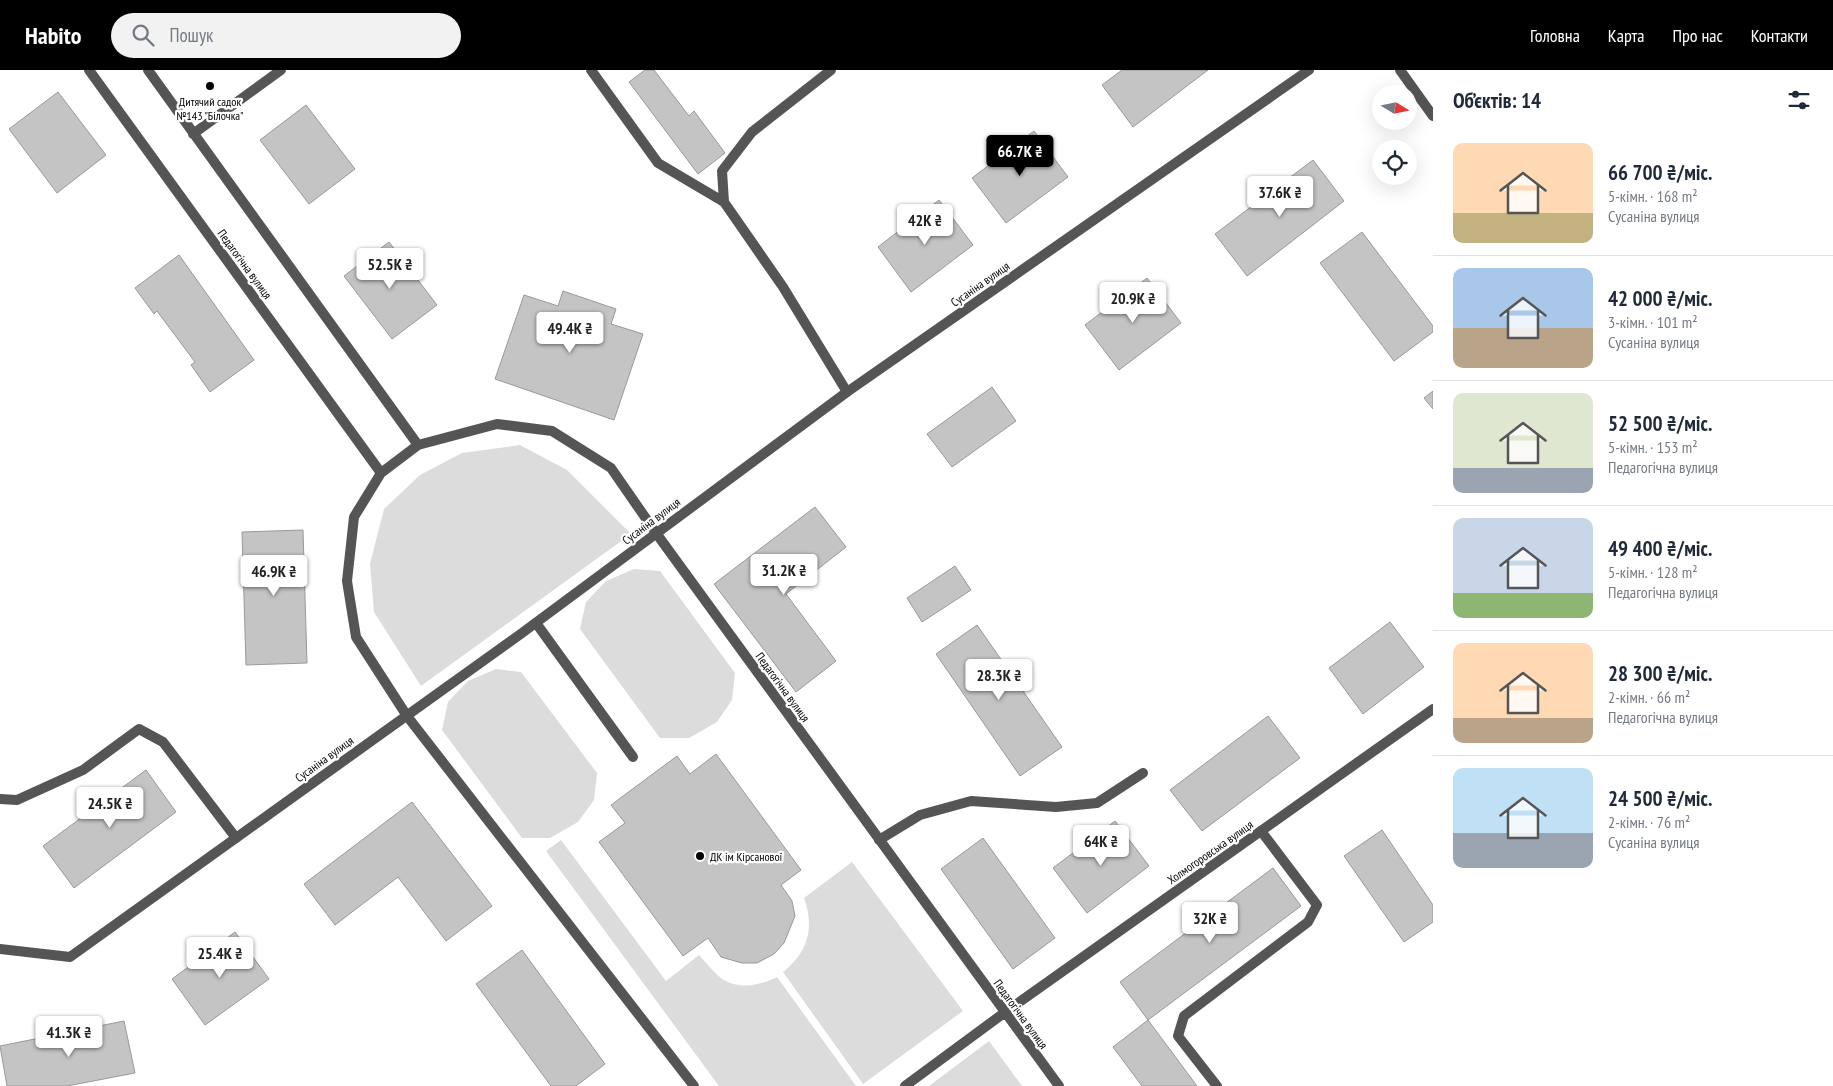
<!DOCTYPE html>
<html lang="uk">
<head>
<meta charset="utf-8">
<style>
  :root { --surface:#fff; --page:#f2f2f3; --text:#1f2937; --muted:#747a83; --line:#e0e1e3; --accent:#000 }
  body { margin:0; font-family:"PT Sans Narrow",sans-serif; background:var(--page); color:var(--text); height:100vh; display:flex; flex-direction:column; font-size:19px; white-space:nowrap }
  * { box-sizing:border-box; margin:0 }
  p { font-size:16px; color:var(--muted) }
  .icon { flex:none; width:28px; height:28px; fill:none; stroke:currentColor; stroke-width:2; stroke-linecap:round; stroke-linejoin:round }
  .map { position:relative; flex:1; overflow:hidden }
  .sheet { display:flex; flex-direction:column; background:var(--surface); width:400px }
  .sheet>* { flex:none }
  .needle { width:32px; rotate:100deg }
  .controls { position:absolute; left:1372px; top:15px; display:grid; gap:10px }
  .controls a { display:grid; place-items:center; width:45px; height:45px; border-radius:50%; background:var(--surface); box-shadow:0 5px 20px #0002; font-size:25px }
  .price { position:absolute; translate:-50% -42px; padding:0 11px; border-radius:5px; background:#fff; color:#222; font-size:16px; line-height:32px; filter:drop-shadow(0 1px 2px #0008) }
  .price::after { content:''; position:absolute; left:50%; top:30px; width:15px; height:11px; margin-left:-8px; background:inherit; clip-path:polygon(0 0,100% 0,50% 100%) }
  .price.active { background:var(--accent); color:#fff }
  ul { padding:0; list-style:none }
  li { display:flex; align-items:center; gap:15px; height:125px; padding:0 20px }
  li+li { border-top:1px solid var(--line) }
  li span { display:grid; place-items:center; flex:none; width:140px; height:100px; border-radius:10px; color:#555 }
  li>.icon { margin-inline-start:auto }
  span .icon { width:60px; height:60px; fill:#fffc; stroke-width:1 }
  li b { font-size:21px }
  h2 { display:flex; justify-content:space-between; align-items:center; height:60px; padding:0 20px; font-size:21px }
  header { display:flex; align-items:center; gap:30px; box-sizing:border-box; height:70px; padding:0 25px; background:var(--accent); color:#fff }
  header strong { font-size:24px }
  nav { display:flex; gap:28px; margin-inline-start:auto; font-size:18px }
  .search { width:350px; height:45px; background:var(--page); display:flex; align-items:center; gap:12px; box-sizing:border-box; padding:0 18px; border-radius:28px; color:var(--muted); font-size:19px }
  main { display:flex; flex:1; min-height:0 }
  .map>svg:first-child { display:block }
  .green { fill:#dcdcdc }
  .building { fill:#c4c4c4; stroke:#999 }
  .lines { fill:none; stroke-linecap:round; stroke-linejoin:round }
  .service { stroke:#555; stroke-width:10 }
  .minor { stroke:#555; stroke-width:10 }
  .poi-dot { fill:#000; stroke:#fff; stroke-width:2 }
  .labels { text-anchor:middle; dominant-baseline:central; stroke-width:4.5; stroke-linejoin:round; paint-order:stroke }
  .poi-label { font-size:12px; fill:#000; stroke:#fff }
  .street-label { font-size:12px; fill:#000; stroke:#fff }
</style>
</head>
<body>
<header>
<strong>Habito</strong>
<div class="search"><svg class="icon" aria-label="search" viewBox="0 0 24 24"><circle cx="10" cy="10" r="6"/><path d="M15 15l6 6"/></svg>Пошук</div>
<nav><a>Головна</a><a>Карта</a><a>Про нас</a><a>Контакти</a></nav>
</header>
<main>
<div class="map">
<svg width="1433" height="1016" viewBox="0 0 1433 1016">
  <rect width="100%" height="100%" fill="#fff"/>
  <!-- green -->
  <path class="green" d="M520,375L567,400L631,464L421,616L374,542L370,494L384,439L420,405L462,383Z
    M634,499L660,501L735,603L732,630L717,652L689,668H660L580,559L586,532L606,511Z
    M496,599L521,602L597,703L594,730L578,752L550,768H522L442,660L448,632L468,611Z
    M561,770L666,911L699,885C706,892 713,902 721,908C738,920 759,916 777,907L856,1016H719L546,781Z
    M852,792L963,941L863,1014L783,902C808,882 815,858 804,828Z
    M989,971L1022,1016H929Z"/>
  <!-- building -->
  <path class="building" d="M645,0H654L689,46L694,41L725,83L698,104L629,12Z
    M1122,0H1208L1133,57L1102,15Z
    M58,22L106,85L57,123L9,59Z
    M306,35L355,99L309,134L260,70Z
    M1034,61L1068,107L1006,153L972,108Z
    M1313,90L1344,131L1247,206L1215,164Z
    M939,130L973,175L911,222L878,177Z
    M1362,162L1433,256V262L1394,291L1320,193Z
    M389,172L437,235L392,269L344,206Z
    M179,185L254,290L210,322L191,295L195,292L157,241L154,244L135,218Z
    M1147,208L1181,253L1119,300L1085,255Z
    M563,221L616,239L611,254L643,264L614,350L495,309L524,225L558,236Z
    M992,317L1016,351L952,397L927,364Z
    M1433,321V339L1424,328Z
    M815,437L846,477L786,524L836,591L796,622L714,514Z
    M303,460L307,593L246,595L242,462Z
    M955,496L971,520L922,552L907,528Z
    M1390,552L1424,597L1363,644L1329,598Z
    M977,555L1062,677L1020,706L936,584Z
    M1268,646L1300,688L1202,761L1170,720Z
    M716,684L801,800L781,815L792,831L795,846L784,873L774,884L757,893H742L721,887L708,868L683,886L599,772L625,753L611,735L677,686L690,704Z
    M146,700L176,742L74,818L43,776Z
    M412,732L492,836L446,871L398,807L335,855L304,814Z
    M1115,751L1149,796L1087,843L1053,798Z
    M1382,760L1433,835V852L1404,872L1344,786Z
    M983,768L1055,868L1013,899L941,799Z
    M1273,798L1301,836L1148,950L1120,912Z
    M235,862L269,909L205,955L172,909Z
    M522,880L605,994L576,1016H551L476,914Z
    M1148,950L1197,1016H1142L1113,977Z
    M124,951L135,1003L67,1016H7L0,976Z"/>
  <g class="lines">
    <!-- service -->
    <path class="service" d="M591,0L658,93L724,132L783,217L847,322
      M724,132L722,101L752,62L831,0
      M536,553L633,687
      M0,729L17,730L83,700L139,659L163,672L236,768
      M879,770L920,745L971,731L1056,737L1097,733L1143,703
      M1217,1016L1178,966L1184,946L1308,852L1317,835L1261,761"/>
    <!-- minor -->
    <path class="minor" d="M89,0L381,403
      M148,0L418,375
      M1400,0L1433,46
      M193,64L281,0
      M0,879L70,887L522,563L847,322L1309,0
      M694,1016L407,646L356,567L347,511L354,447L381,403L418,375L497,354L552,361L611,398L656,463L1059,1016
      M905,1016L1004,943L1433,639"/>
  </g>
  <!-- markers -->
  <g class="poi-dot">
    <circle cx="210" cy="16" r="5"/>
    <circle cx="700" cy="786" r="5"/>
  </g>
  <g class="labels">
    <!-- poi labels -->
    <g class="poi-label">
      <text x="210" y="31">Дитячий садок<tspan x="210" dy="14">№143 "Білочка"</tspan></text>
      <text x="710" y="786" text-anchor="start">ДК ім Кірсанової</text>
    </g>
    <!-- street labels -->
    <g class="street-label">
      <text transform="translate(245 194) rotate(54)">Педагогічна вулиця</text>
      <text transform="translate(980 214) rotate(-35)">Сусаніна вулиця</text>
      <text transform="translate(651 451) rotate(-37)">Сусаніна вулиця</text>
      <text transform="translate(783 617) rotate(54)">Педагогічна вулиця</text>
      <text transform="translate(324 689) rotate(-36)">Сусаніна вулиця</text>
      <text transform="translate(1210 782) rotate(-35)">Холмогоровська вулиця</text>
      <text transform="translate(1021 944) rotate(54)">Педагогічна вулиця</text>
    </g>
  </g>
</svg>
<div class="controls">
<a><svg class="needle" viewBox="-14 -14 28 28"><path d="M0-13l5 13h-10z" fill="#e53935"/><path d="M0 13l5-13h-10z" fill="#747a83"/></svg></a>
<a><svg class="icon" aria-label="locate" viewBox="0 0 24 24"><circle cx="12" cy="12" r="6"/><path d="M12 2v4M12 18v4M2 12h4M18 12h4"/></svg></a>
</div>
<b class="price active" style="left:1020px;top:107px">66.7K ₴</b>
<b class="price" style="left:1280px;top:148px">37.6K ₴</b>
<b class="price" style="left:925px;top:176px">42K ₴</b>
<b class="price" style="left:390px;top:220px">52.5K ₴</b>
<b class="price" style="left:1133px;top:254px">20.9K ₴</b>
<b class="price" style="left:570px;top:284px">49.4K ₴</b>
<b class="price" style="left:784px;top:526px">31.2K ₴</b>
<b class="price" style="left:274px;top:527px">46.9K ₴</b>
<b class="price" style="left:999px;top:631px">28.3K ₴</b>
<b class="price" style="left:110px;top:759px">24.5K ₴</b>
<b class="price" style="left:1101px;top:797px">64K ₴</b>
<b class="price" style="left:1210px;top:874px">32K ₴</b>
<b class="price" style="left:220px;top:909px">25.4K ₴</b>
<b class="price" style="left:69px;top:988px">41.3K ₴</b>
</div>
<section class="sheet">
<h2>Об’єктів: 14<svg class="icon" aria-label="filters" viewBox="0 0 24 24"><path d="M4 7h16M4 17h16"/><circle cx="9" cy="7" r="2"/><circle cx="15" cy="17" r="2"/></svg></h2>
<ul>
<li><span style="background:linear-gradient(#ffd9b3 70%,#c2b280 0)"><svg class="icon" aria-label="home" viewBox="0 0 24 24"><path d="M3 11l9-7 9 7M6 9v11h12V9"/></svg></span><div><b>66 700 ₴/міс.</b><p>5-кімн. · 168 m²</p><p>Сусаніна вулиця</p></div></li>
<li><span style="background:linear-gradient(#a9c7e8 60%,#b9a48a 0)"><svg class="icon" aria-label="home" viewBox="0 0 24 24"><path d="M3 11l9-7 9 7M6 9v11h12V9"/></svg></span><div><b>42 000 ₴/міс.</b><p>3-кімн. · 101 m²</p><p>Сусаніна вулиця</p></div></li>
<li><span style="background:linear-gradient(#dfe7d0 75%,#9aa5b1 0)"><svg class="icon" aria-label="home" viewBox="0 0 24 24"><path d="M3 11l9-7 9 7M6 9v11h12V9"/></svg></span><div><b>52 500 ₴/міс.</b><p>5-кімн. · 153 m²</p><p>Педагогічна вулиця</p></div></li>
<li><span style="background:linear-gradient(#c9d6e8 75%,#8fb573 0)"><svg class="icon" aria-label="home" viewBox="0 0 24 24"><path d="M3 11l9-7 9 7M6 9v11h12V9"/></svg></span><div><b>49 400 ₴/міс.</b><p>5-кімн. · 128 m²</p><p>Педагогічна вулиця</p></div></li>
<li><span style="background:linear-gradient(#ffd9b3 75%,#b9a48a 0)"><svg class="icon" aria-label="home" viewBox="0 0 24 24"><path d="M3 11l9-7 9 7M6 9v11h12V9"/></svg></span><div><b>28 300 ₴/міс.</b><p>2-кімн. · 66 m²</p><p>Педагогічна вулиця</p></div></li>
<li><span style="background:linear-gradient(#bfe0f5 65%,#9aa5b1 0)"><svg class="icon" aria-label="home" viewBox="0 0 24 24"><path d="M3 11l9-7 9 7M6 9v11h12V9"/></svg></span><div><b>24 500 ₴/міс.</b><p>2-кімн. · 76 m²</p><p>Сусаніна вулиця</p></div></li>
</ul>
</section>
</main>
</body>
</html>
